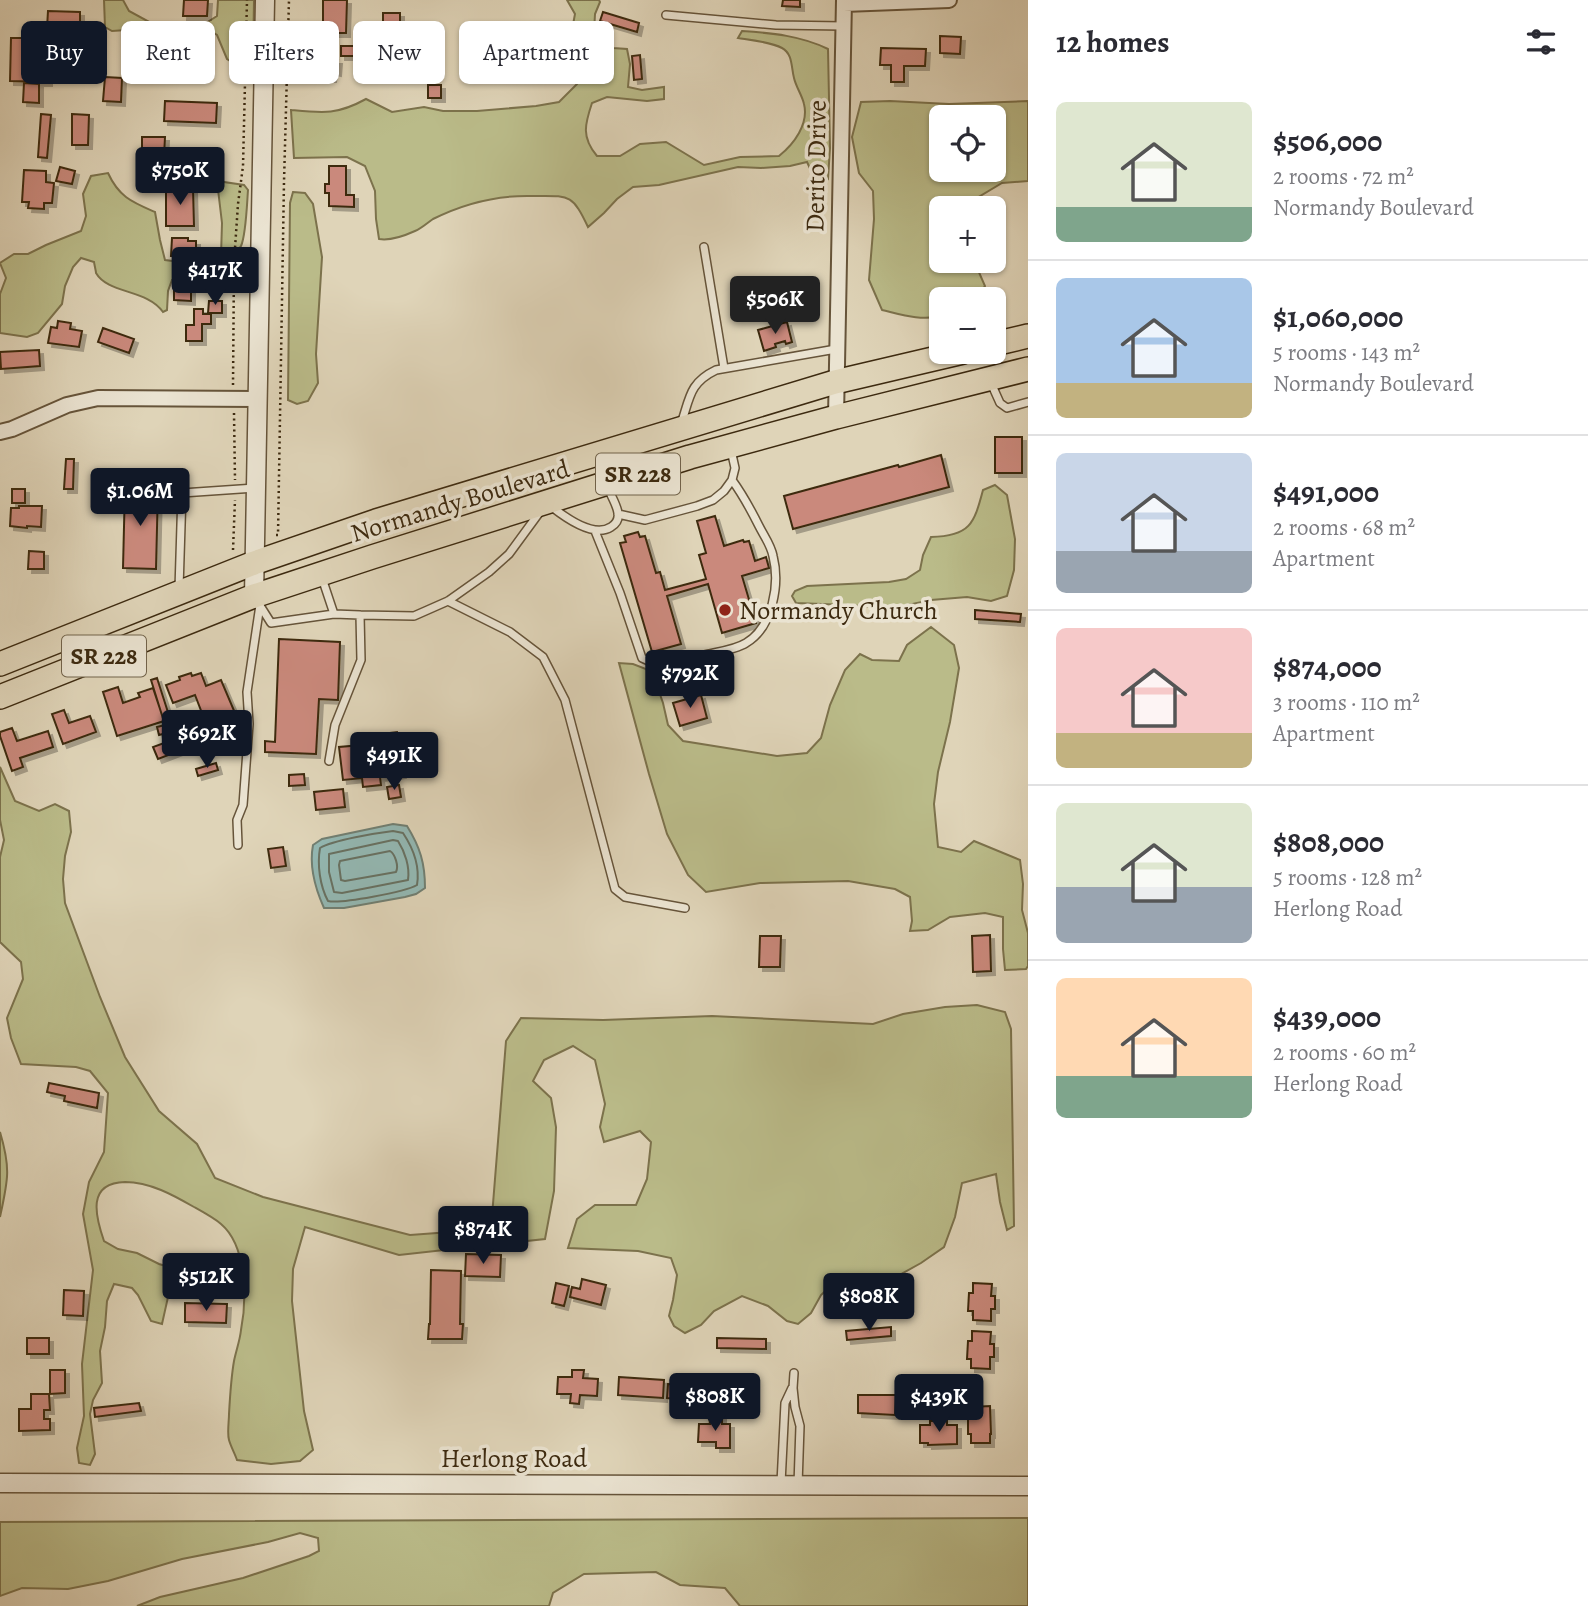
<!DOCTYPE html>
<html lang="en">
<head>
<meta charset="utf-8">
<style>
  :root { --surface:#fff; --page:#f7f7f7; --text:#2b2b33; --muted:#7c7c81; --line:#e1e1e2; --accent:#111827 }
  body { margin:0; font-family:Alegreya,serif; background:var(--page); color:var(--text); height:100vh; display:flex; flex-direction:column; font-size:26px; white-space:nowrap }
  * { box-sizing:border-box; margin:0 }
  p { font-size:23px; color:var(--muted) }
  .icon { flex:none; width:38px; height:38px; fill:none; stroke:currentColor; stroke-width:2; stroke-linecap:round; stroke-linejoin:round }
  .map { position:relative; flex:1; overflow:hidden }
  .side { display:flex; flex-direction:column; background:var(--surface); width:560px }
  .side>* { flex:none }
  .top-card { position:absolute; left:21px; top:21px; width:665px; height:63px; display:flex; gap:14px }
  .controls { position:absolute; left:929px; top:105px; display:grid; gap:14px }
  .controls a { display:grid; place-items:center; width:77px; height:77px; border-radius:10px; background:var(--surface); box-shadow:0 2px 5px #0004; font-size:35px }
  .price { position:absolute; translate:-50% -60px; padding:0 16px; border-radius:7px; background:var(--accent); color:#fff; font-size:23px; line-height:46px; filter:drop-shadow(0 2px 4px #0008) }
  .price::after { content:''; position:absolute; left:50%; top:42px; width:21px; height:16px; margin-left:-10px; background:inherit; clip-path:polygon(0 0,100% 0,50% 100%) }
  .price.on { background:#222; color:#fff }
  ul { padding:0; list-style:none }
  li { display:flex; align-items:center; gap:21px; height:175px; padding:0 28px }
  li+li { border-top:2px solid var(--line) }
  li span { display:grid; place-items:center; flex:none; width:196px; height:140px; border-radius:10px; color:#555 }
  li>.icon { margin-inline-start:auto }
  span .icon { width:84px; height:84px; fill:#fffc; stroke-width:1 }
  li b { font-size:30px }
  h2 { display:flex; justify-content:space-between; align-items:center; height:84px; padding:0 28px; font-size:30px }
  .pill { padding:0 24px; border-radius:10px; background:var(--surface); box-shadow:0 2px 5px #0004; font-size:24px; line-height:63px }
  .pill.on { background:var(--accent); color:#fff }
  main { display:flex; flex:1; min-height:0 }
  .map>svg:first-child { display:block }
  .green { fill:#babb89; stroke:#7c724c; stroke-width:2; fill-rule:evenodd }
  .water { fill:#93b8b3; stroke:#717f72; stroke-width:2 }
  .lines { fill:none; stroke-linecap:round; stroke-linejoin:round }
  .shore { stroke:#687162; stroke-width:2 }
  .building { fill:#ca897c; stroke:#3d2a10; stroke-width:2; filter:url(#shadow) }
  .service-casing { stroke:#66543a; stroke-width:10 }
  .minor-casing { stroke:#66543a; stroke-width:18 }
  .tertiary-casing { stroke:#66543a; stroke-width:21 }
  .primary-casing { stroke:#3d2a10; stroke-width:26 }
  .path { stroke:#3d2a10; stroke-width:2.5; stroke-dasharray:2 3.5; stroke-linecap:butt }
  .service { stroke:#eae3d1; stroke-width:7 }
  .minor { stroke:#eae3d1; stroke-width:14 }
  .tertiary { stroke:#eae3d1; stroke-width:18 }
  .primary { stroke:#dfd4b8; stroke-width:23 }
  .poi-dot { fill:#8f2418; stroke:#eae3d1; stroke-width:2.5 }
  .labels { text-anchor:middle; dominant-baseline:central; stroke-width:7; stroke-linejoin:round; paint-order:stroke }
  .shield { fill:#eae3d1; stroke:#71624a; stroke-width:2 }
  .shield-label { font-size:24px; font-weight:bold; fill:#3d2a10 }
  .street-label { font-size:26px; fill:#3d2a10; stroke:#eae3d1 }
  .poi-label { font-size:26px; fill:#3d2a10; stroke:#eae3d1; text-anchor:start }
</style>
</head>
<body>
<main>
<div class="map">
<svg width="1028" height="1606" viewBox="0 0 1028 1606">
  <defs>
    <filter id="shadow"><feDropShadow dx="4" dy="4" stdDeviation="0" flood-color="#0004"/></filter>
  </defs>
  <rect width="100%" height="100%" fill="#dfd4b8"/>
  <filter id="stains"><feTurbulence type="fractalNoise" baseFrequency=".00286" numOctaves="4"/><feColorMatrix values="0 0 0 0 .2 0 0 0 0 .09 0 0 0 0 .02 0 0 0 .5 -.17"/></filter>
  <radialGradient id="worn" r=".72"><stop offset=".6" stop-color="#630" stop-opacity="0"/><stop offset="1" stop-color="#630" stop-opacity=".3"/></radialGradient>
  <!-- green -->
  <path class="green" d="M104,0H123L129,11L151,23H206L217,16L218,0H254L253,64L242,68L227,59L217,35L205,28L177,31L153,51L141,29L112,31L105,27Z
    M567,0H599L600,2L595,14L594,33L613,48L627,49L630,64L628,87L642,90L664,87V99L647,101L607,97L592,103C585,124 581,137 597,156H620L640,144L666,142L704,165L740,157L779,156C794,144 809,124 804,104C802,95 796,87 794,78C791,67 793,54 782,48C771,42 751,40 738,38L742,31C772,33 802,36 828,49L830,148L828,179L814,177L807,162L790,166L761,168L738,167L659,185L633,187L617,199L604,213L588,227C572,193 569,196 533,196C499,195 465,203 433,219C427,223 422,228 415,231C404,236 391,241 379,239L376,219L375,191L365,166L347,157L294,158L291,110C323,113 337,115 366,99L392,112L424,107L443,111H477L536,106L559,102L577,84L581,43L575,39L463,42L465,36L552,33L572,30L575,14Z
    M890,101L949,104L1028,101V181L1002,183L977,198L972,208H942V261H972L978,270L985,286L975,299H942L941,316C921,321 903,315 882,310L869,280L874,219L873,191L859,173L852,137L861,102ZM942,117H994V170H942Z
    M108,173C119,197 132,202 155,212L160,240L165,260L214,266L221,256L222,223L217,181L244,185L248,190C247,203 246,235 241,246C238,251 233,253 232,259C227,276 235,283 217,293L200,281L172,280L168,291L167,310L163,312C147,289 108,294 96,273C96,271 94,263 94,262L81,258L73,267L65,286L62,304L38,333L27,337L0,333V294L6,278L0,263L14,254H28L46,245L81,231L86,216L83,194L91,176Z
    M293,192L305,193L313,204L322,257L316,354L318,383L308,401L297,404L288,400L290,203Z
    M995,485L1007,495L1015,539L1014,570L1007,596L991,601L967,597L931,600L894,608L847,605L796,603L792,596L795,591L807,586L889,582L906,579L920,570L923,555L931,537C970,536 974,524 983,490Z
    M931,627L954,645L959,668L950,722L938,772L934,804L938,847L961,852L974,841L1020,860L1023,884L1022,910L1028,933V966L1026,969L1005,970L1003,949V917L985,913L950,917L928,930L910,931L912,921L910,897L895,889L848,881L760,883L706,892L688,875L667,834L649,774L619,663L633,664L646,669L656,683L663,703L668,725L683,741L777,756L807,753L821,738L830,705L845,670L860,654L872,660L899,661L907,645Z
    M0,767L15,801L39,811L55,804L69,811L71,832L65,856L63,879L65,903L100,997L125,1057L159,1111L197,1144L215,1178L263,1197L410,1235L491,1229L506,1041L521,1018L603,1020L712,1016L873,1024L903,1014L945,1007L977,1005L1005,1012L1011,1029L1014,1226L1007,1230L1000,1202L996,1174L962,1183L955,1217L944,1247L921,1263L894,1278L869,1275L838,1279L821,1295L811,1313L798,1324L787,1321L768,1306L742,1296L714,1311L701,1325L685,1333L674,1326L669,1316L673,1300L677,1275L671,1258L638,1251L568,1248L577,1219L595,1205H636L647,1179L651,1142L640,1131L604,1142L600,1127L605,1104L595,1060L573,1046L544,1060L533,1081L551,1098L556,1127L554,1191L545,1239L399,1255L305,1227L293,1269L292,1301L304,1411L313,1450L300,1461L271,1464L237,1460C235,1454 231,1447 229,1440C227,1433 229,1422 229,1414C230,1396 231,1378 234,1361C236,1351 240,1340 241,1330C247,1299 247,1246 221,1224C214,1218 203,1212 194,1207C173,1195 150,1182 125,1182C87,1183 95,1215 104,1241L118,1249L137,1253L159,1264L186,1272L184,1285L168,1297L162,1324L151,1321L138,1295L132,1288L114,1284L107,1301L105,1327L100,1351L102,1383L93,1400L90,1414L95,1454L90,1465L79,1463L77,1448L84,1416L82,1364L93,1270L83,1214L89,1182L104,1152L108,1093L90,1071L76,1067L21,1064L11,1038L7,1018L23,979L21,962L0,942V857L4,840L0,820Z
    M0,1132C11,1169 8,1180 0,1217Z
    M1028,1518V1606H740L725,1588L680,1585L656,1572L584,1574L553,1593L549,1606H137L160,1597L243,1578L309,1556L319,1551L318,1538L300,1533L268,1542L182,1559L108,1581L68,1589L22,1588L0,1596V1522Z"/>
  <!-- water -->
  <path class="water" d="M393,824L407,826C420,847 425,863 425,888L416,894L405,897L344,908H324C315,888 309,866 313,845L322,839Z"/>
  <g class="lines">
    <!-- shore -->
    <path class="shore" d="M393,831L403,833C413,848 420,867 417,885C405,892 341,904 328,901C320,886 317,865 320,848C333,840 377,833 393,831Z
      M393,840L398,841C405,852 410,867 408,880L342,893L334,892L329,872V854Z
      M390,851C395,854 399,866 396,872L345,881L341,880L339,865L340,861Z"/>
  </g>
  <!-- building -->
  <path class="building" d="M184,0H208L207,16H183Z
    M323,0H347L346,33H323Z
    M783,0H800V7L782,6Z
    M48,11L80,12V29L47,28Z
    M603,12L639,23L637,32L600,21Z
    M383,13H400V25H383Z
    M188,35L205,37L201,68L179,66L182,40H188Z
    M940,36L961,37L960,54L940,53Z
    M11,38H49L48,82L10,81Z
    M321,46H331L333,60H338L337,72L333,71L332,78H312L313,61L306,60V53H321Z
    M341,46H355L356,56H341Z
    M386,47H402V54H386Z
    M881,48L926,49L925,66H904V82H891V65H880Z
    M640,55L642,79L634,80L632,56Z
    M105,77L122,78L121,102L103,101Z
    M24,83L39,84V103L23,102Z
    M428,85H441V98H428Z
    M165,101L217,103L216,123L164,121Z
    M41,114L51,115L47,158L38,157Z
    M72,114L89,115L88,145H72Z
    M142,137H165L164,157L178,158V173H142Z
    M329,166H346V195H354V207L329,206V193H325V184H329Z
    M60,167L75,171L72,184L56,181Z
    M24,170L46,171V182L54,183L52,203H44V209L28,208L29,202H22Z
    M166,187L193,188L194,226H166Z
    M172,238H188V241H196V257L171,256Z
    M174,285L191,286V301L174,300Z
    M209,301H222V313H208Z
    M194,309H203V314H211V324H202V341H186V325H194Z
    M58,321L71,323L70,329L82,331L79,347L48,343L51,327L57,328Z
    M787,322L792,342L786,344L785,341L775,344L776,347L764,351L758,330Z
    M103,328L134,339L129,353L98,342Z
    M39,350L40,366L1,369L0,352Z
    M995,437H1022V473H995Z
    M941,455L949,487L793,529L784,496L898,465L899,467Z
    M66,459H74L73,489H64Z
    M125,486L158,487L156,569L123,568Z
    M12,489H25V503H12Z
    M19,506H42L41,527L27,526V528L10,526L11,508H19Z
    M715,516L724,546L743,540L744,542L749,541L755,561L766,557L769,568L742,576L756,623L722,633L708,584L667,596L681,644L652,652L620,543L626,542L624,536L638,532L640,537L645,536L656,573L660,572L665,590L706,579L699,555L706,553L697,521Z
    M29,551L44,552V569H28Z
    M975,610L1021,614L1020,622L975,619Z
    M279,639L340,642L338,700L319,699L316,754L265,752V741L275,742Z
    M191,673L192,676L201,673L206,686L221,680L238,720L208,731L207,727L205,728L202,722L205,721L195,695L173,703L166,685L180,680L179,677Z
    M157,678L174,731L159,735L157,727L165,725L151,680Z
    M118,687L123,703L140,697L138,693L153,688L164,721L117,736L103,692Z
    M701,695L707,718L680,726L673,703Z
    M64,710L69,723L90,716L96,732L63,744L52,714Z
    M12,728L17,741L48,731L53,747L20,758L23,767L12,771L0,736V732Z
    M397,732L402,774L380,777L381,785L363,787L362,778L343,780L339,747L373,744L372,735Z
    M228,733L231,741L216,747L213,739Z
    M175,739L179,751L158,759L153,747Z
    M216,763L218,770L198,776L196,769Z
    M304,774L305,785L289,786V775Z
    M399,785L401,797L389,799L387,787Z
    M343,789L345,807L316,810L314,792Z
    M283,847L286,866L271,868L268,849Z
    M990,935L991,971L973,972L972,936Z
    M760,936H781L780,967H759Z
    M49,1083L99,1093L97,1108L64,1101L65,1096L47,1092Z
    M466,1254L501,1255L500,1277L465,1276Z
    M431,1270L461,1271L460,1324H463L462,1339H428L429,1324H430Z
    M582,1279L606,1285L601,1305L570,1297L572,1287L580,1289Z
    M556,1283L569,1286L564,1306L552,1303Z
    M973,1283L992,1284L991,1296H995V1309H991V1321L973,1320V1311H968L969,1293H973Z
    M64,1290L84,1291L83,1316L63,1315Z
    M185,1303L227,1304L226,1323L185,1322Z
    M891,1327V1336L847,1340L846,1331Z
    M972,1331L991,1332L990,1344H994V1357H990V1369L971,1368V1359H967L968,1341H972Z
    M27,1338H49V1354H27Z
    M717,1338L766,1339V1349L717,1348Z
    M50,1370H65V1393L50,1394Z
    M572,1370H584L583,1378L598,1379L597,1396L580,1395L579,1404L570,1403L571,1394H557L558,1377H572Z
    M619,1377L664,1380L663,1398L618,1395Z
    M668,1384L678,1385L677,1399L667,1398Z
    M31,1394H49L50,1410H44V1419H50V1430L19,1431V1409H31Z
    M858,1395H896L895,1415L858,1413Z
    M139,1403L141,1411L95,1417L94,1408Z
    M990,1406L991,1434H990V1443H971V1434H968V1415H972V1407Z
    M709,1416H722V1424H730V1448H716V1442H698L699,1424H710Z
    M930,1421H947V1425H957V1444L928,1445V1443H920V1425H930Z"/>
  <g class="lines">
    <!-- service casing -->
    <g class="service-casing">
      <path id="service" d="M666,15L776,25L843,26
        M704,247L724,368
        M991,383L1000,403L1007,408L1028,402
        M681,424C690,398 689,383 716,370L836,349
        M552,507C566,518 594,538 611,527C616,524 619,519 618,513C617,505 611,496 608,488
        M618,514L645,520L697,506L713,500L724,491L732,480L735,468L731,450
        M595,531L620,593L642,658C665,670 681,661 704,655C717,652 735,650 746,643C773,627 780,584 773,556C771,545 764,536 759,526C751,510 743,495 732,480
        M322,578L334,614L360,615L361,660L335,725L329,761
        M179,589L182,493L255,488
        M448,601L510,632L543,657L565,700L615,889L625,897L685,908
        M259,604L271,623L334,614
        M360,615L414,616L448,601L489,572L509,554L542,509
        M238,845L237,820L243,805L249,724L247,692L260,605
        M794,1373L793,1388L795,1407L800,1426L798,1485
        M781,1483L785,1403L792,1388"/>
    </g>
    <!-- minor casing -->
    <g class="minor-casing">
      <path id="minor" d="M844,4L949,0
        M836,417L844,0
        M0,432L12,429L67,405L98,398L257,399"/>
    </g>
    <!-- tertiary casing -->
    <g class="tertiary-casing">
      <path id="tertiary" d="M254,596L265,0
        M0,1483L1028,1486"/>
    </g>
    <!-- primary casing -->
    <g class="primary-casing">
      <path id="primary" d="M994,344L1028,336
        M0,664L254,563L376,521L835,382L963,352
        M0,697L254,596L372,557L690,457L836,417L1028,369"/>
    </g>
    <!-- path -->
    <path class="path" d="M233,385L234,263L238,204L243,166L247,0
      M234,413L235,480
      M276,535H278L284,182L289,0
      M233,550L235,500"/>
    <!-- service -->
    <use href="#service" class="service"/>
    <!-- minor -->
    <use href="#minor" class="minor"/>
    <!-- tertiary -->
    <use href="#tertiary" class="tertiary"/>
    <!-- primary -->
    <use href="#primary" class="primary"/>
  </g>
  <!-- markers -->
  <circle class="poi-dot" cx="725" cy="610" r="7"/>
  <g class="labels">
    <!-- shield labels -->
    <g class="shield">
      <rect x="596" y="453.5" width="84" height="41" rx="5"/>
      <rect x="62" y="635.5" width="84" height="41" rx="5"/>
    </g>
    <g class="shield-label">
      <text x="638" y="474">SR 228</text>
      <text x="104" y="656">SR 228</text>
    </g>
    <!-- street labels -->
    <g class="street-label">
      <text transform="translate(816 166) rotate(-89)">Derito Drive</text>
      <text transform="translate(460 501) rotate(-17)">Normandy Boulevard</text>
      <text x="514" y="1458">Herlong Road</text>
    </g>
    <!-- poi labels -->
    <g class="poi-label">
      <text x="739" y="610">Normandy Church</text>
    </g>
  </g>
  <rect width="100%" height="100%" filter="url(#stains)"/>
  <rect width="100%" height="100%" fill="url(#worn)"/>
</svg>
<div class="controls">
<a><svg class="icon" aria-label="locate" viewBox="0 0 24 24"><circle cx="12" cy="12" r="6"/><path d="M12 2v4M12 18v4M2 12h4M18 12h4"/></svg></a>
<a>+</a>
<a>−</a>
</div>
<b class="price" style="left:180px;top:207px">$750K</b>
<b class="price" style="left:215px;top:307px">$417K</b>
<b class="price on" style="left:775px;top:336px">$506K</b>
<b class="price" style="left:140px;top:528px">$1.06M</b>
<b class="price" style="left:690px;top:710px">$792K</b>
<b class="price" style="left:207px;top:770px">$692K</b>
<b class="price" style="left:394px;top:792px">$491K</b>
<b class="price" style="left:483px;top:1266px">$874K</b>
<b class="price" style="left:206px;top:1313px">$512K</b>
<b class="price" style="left:869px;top:1333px">$808K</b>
<b class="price" style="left:715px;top:1433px">$808K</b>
<b class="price" style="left:939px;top:1434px">$439K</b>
<div class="top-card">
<a class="pill on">Buy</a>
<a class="pill">Rent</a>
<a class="pill">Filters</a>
<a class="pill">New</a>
<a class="pill">Apartment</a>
</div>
</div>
<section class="side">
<h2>12 homes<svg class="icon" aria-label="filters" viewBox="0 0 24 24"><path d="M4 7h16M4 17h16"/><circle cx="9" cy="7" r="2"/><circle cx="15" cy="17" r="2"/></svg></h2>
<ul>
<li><span style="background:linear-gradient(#dfe7d0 75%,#7fa58c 0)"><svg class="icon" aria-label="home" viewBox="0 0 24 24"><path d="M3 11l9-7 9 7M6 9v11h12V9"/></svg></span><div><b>$506,000</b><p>2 rooms · 72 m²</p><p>Normandy Boulevard</p></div></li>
<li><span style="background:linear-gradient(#a9c7e8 75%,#c2b280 0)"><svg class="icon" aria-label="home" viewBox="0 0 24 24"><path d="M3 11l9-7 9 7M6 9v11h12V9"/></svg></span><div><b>$1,060,000</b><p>5 rooms · 143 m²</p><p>Normandy Boulevard</p></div></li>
<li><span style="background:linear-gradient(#c9d6e8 70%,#9aa5b1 0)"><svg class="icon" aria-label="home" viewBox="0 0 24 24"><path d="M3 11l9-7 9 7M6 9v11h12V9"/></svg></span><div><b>$491,000</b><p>2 rooms · 68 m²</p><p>Apartment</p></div></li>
<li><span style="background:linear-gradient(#f6c9c9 75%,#c2b280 0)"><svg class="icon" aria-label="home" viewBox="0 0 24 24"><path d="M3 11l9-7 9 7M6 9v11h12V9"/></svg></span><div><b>$874,000</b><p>3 rooms · 110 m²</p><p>Apartment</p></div></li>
<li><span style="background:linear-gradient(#dfe7d0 60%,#9aa5b1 0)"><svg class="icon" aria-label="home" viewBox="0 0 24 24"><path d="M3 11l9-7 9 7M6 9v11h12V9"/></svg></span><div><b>$808,000</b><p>5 rooms · 128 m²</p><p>Herlong Road</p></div></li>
<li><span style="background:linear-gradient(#ffd9b3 70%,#7fa58c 0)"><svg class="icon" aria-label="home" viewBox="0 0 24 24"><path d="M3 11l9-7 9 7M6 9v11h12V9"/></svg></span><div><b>$439,000</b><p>2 rooms · 60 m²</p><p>Herlong Road</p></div></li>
</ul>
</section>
</main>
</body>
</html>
